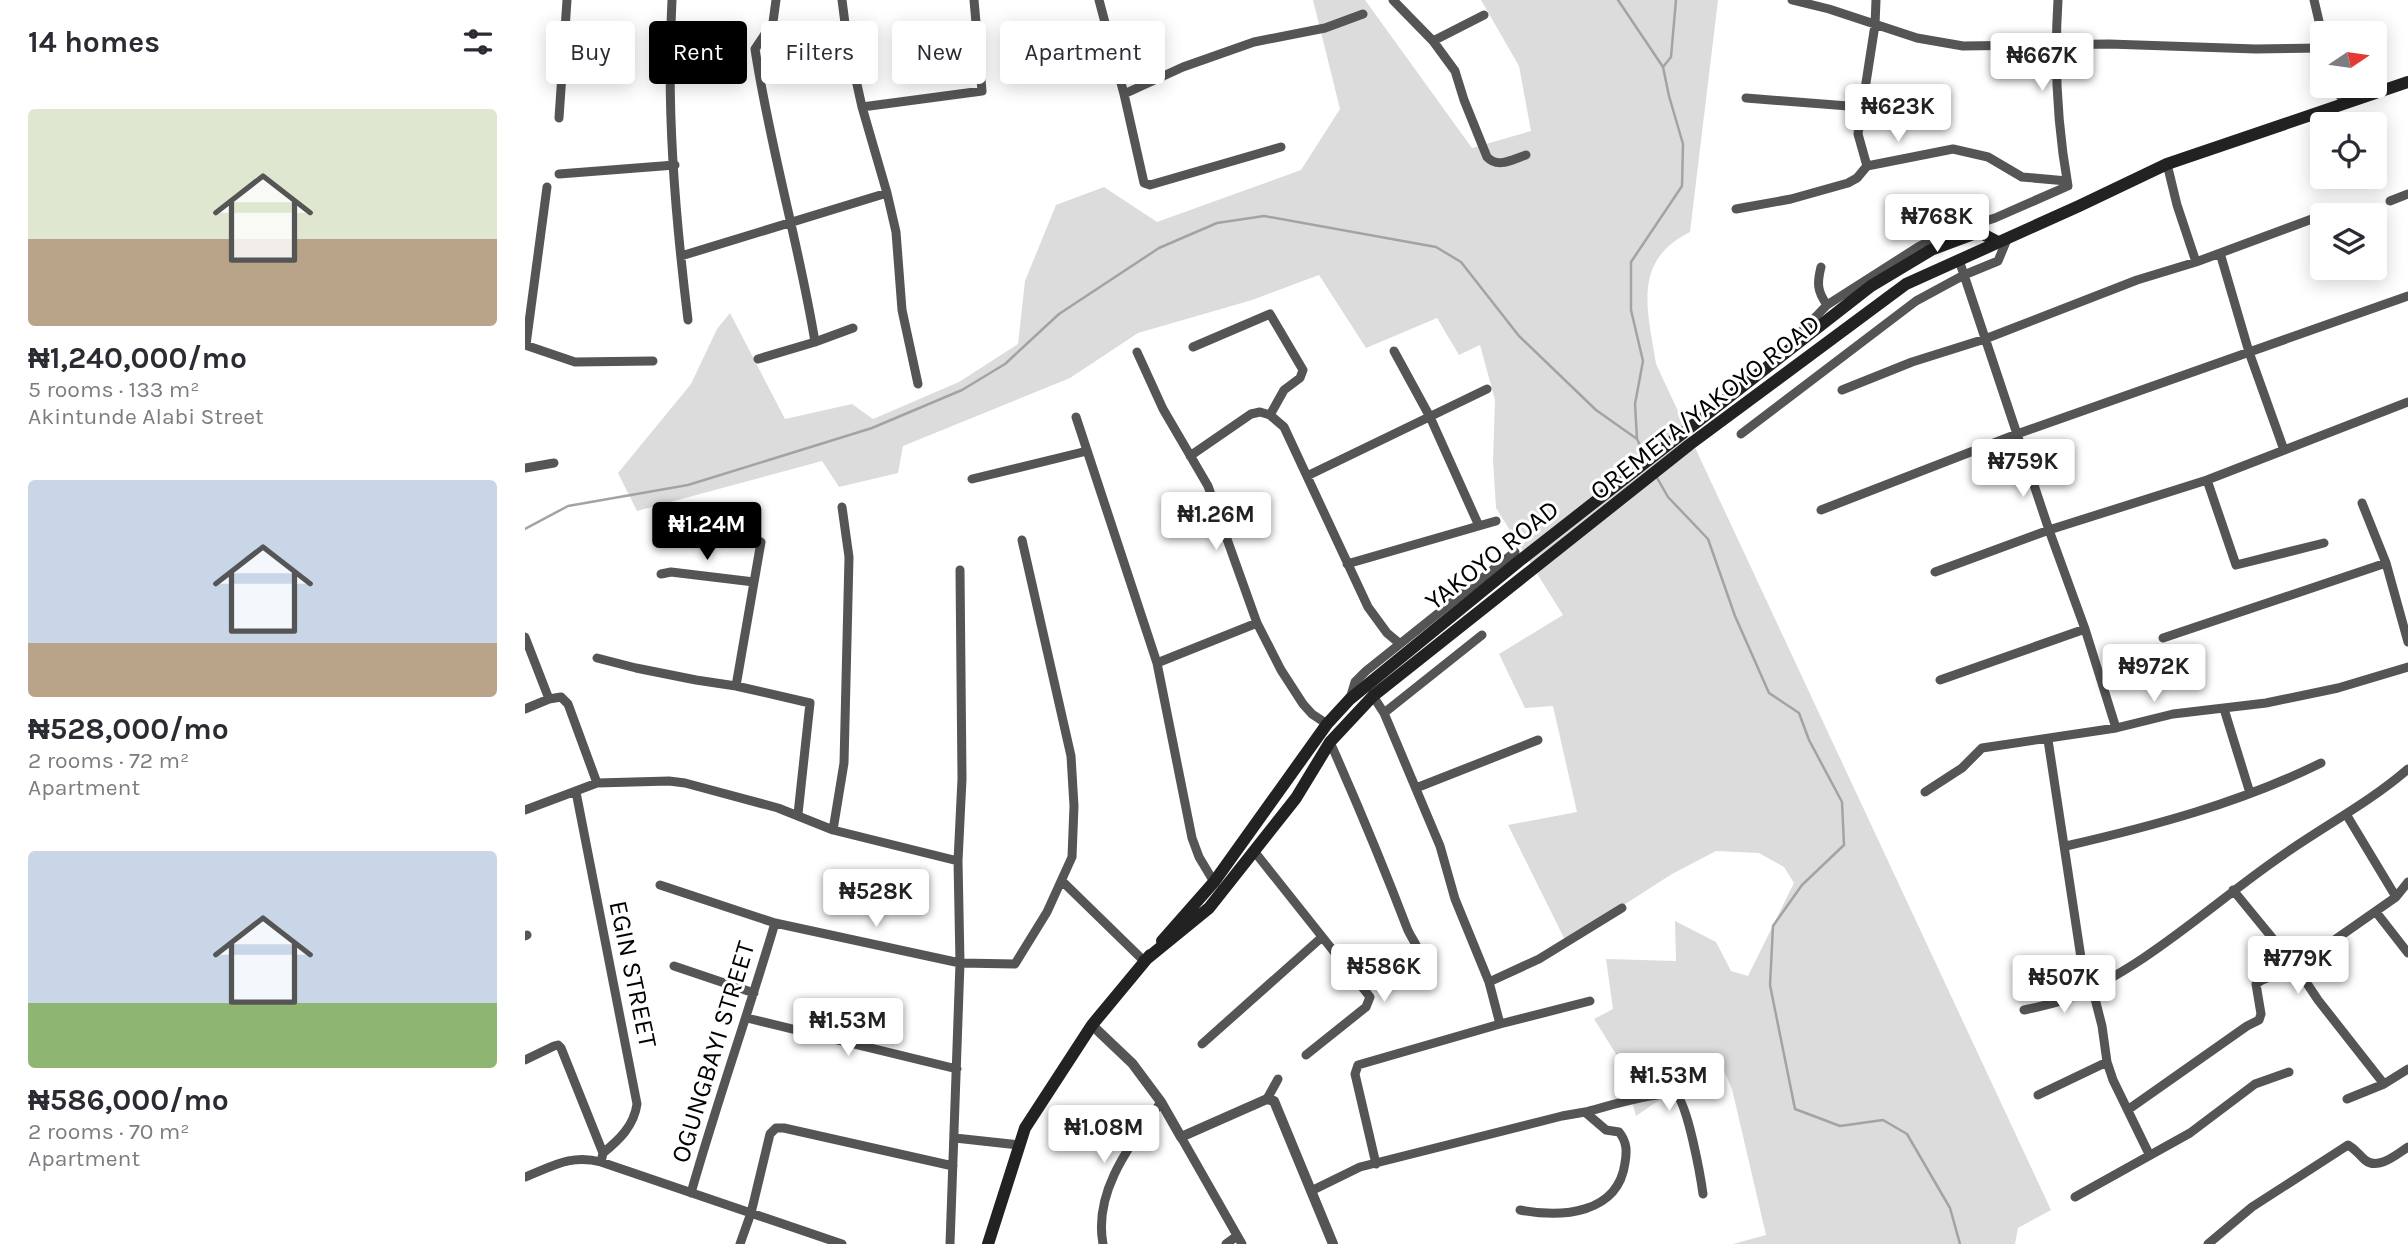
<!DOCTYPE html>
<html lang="en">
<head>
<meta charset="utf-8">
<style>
  :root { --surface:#fff; --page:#f2f2f3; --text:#2b2b33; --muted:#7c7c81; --accent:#000 }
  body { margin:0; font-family:Karla,sans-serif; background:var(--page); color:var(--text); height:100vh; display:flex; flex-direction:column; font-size:26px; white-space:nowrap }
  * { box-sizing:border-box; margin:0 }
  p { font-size:23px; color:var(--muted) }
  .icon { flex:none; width:38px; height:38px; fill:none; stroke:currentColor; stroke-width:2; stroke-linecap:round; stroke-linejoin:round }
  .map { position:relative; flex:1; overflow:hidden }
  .sheet { display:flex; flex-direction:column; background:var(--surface); width:525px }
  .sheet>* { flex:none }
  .top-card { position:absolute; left:21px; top:21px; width:665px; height:63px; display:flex; gap:14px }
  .needle { width:46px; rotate:77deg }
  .buttons { position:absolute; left:1785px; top:21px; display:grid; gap:14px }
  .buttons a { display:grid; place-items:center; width:77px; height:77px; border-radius:7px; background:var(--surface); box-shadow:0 4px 18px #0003; font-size:35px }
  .price { position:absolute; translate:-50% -60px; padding:0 16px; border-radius:7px; background:#fff; color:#222; font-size:23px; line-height:46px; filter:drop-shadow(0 2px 4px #0008) }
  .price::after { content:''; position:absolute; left:50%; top:42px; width:21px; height:16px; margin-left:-10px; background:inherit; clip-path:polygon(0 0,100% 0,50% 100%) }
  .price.on { background:var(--accent); color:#fff }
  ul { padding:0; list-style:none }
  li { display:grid; align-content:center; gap:14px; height:371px; padding:0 28px }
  li span { display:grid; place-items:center; height:217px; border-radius:7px; color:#555 }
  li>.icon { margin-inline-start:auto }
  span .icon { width:126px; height:126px; fill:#fffc; stroke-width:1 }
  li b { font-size:30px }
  h2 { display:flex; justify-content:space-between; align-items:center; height:84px; padding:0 28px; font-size:30px }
  .chip { padding:0 24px; border-radius:7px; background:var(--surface); box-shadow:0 4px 18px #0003; font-size:24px; line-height:63px }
  .chip.on { background:var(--accent); color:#fff }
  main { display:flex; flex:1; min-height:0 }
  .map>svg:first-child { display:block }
  .green { fill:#dcdcdc }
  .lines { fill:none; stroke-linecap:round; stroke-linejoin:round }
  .stream { stroke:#a3a3a3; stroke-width:2.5 }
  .minor { stroke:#555; stroke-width:9 }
  .tertiary { stroke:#555; stroke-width:10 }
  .secondary { stroke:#222; stroke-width:12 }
  .labels { text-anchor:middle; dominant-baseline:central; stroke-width:6; stroke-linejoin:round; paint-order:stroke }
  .street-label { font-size:26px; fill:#000; stroke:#fff }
</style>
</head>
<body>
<main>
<section class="sheet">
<h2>14 homes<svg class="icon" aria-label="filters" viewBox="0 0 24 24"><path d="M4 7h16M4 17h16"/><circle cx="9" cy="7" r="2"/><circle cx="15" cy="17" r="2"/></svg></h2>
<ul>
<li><span style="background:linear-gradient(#dfe7d0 60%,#b9a48a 0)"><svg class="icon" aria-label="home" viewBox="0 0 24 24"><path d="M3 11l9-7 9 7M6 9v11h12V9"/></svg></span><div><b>₦1,240,000/mo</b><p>5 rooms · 133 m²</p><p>Akintunde Alabi Street</p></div></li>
<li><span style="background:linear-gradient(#c9d6e8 75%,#b9a48a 0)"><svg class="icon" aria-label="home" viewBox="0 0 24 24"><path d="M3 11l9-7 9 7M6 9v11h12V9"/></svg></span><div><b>₦528,000/mo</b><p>2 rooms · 72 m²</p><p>Apartment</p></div></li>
<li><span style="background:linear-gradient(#c9d6e8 70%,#8fb573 0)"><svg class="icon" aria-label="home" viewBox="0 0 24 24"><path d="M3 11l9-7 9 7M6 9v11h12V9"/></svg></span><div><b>₦586,000/mo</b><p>2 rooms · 70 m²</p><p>Apartment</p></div></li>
</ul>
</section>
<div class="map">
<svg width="1883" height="1244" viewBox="0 0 1883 1244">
  <rect width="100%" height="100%" fill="#fff"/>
  <!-- green -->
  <path class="green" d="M788,0H840L947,148L1006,131L994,66L956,0H1193L1165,232C1106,261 1123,311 1131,364L1526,1210L1493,1228L1490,1244H1208L1241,1235L1207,1089L1194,1059L1111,1116L1096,1062L1069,1019L1088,1009L1081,959L1151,961L1150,921L1191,942L1206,971L1223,976L1269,883L1259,867L1234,853L1191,851L1147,874L1041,942L983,825L1052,812L1028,706L1000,708L974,654L1038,615L971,508L968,461L970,400L955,345L934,355L912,318L841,348L794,275L727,300L613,333L545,378L378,446L373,473L314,487L297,461L112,511L93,473L166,384L192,329L205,313L260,419L327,404L348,419L434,382L493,344L500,281L531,205L579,187L632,222L776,170L815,109Z"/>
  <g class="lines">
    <!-- stream -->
    <path class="stream" d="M1093,0L1138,67
      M1121,458L1112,439L1110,404L1118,361L1106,310V262L1157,186L1158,144L1144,96L1138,67L1146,57L1151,0
      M1131,476L1143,497L1183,539L1210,616L1244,693L1274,713L1284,740L1317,802L1319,845L1277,885L1248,926L1245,985L1270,1109L1315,1126L1358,1120L1382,1134L1425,1208L1435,1244
      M0,529L43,506L163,485L347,428L437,390L480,364L534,314L634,248L692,223L739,216L911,247L936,262L994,336L1071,410L1112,439"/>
    <!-- minor -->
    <path class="minor" d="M147,0C141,107 150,214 163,320
      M251,0L248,22L230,49C245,148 274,244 290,342L328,328
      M317,0L322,39L337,107L362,193L371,232L377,310L393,384
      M574,0L599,94L619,183L625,185L756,147
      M868,0L908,41L930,71L939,100L962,157C973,169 988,159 1001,155
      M1267,0L1304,9L1392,38L1438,46L1584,44L1731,49L1797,48
      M1789,0L1797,34
      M908,41L959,15
      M1812,86L1815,96
      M599,94L658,67L729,42L800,28L838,14
      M1221,98L1336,107
      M337,107L457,91L449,0
      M34,118L42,0
      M1642,164L1652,205L1671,262
      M1342,166L1333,134L1350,25L1351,0
      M34,174L150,165
      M1865,201L1883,194
      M1211,209L1266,199L1323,183L1332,178L1342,166L1428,149L1463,157L1497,177L1542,181
      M1695,253L1724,352L1759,450
      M156,256L362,193
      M1434,260L1524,530L1560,629L1591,728
      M1296,267C1292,283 1292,291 1302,305
      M1277,331L1302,305L1393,247L1414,236L1470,218L1543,186C1532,124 1529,63 1533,0
      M0,345L50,362L128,361
      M1,345L22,187
      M668,347L745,314L778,370L775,378L759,390L745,415
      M869,351L905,417L954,526
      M612,352L638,409L683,486L732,623L756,670L778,704L787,714L802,724
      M233,359L290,342
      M1317,390L1387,362L1460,339L1612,280L1671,262L1814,209
      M551,417L632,663L667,838L674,857L689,882
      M1216,434L1391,301L1439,275L1473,261L1483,237
      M665,456L726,414L735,412L745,415L759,427L843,607L862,633L874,643
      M0,468L29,463
      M782,476L962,389
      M447,479L562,451
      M1682,480L1711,565L1799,543
      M1837,503L1861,563L1883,642
      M1296,510L1492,434L1883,296
      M822,564L971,521
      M1410,572L1524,530L1682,480L1883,402
      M136,574L146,572L229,582
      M0,637L24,699L36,697L43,704L72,783
      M1638,638L1861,563
      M72,658L111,668L171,680L211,686L285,703L273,814
      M632,663L732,623
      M1415,680L1560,629
      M211,686L236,542
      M848,696L859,713L915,846L930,899L964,982L975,1024
      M825,699L830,682L841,671L990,552
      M0,709L24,699
      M1699,709L1725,793
      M859,713L957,635
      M1523,740L1558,971L1567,987L1577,1026L1582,1062L1588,1080L1624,1154
      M805,742C832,803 858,865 882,928C886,939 900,954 896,968C893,977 878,981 870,985
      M891,788L1013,740
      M51,792L112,1104C109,1126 94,1140 78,1153
      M1400,792L1437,768L1457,748L1591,728L1648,714L1741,703L1813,688L1883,667
      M0,810L72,783L144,781L160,783L253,808L308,830L433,861
      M1821,814L1871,897
      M308,830L319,763L324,557L317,507
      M1541,846C1628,826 1715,803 1796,763
      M729,851L845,997L841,1007L781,1055
      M538,882L619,961
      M135,885L250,923L435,963L490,964L522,912L547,857L549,806L546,756L497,540
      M1708,890L1771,967L1793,1000L1859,1084
      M1851,912L1883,953
      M0,936L2,935
      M149,966L229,993
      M964,982L1014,959L1097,908
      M1499,1010C1513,1007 1528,1004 1541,999C1617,971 1688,903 1755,857C1797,827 1844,803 1883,769
      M222,1018L432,1069
      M677,1044L796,938
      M0,1060L29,1046L33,1045L36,1048L78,1153L76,1162C46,1154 28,1166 0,1177
      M1513,1095L1582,1062
      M742,1099L753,1079
      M1822,1099L1859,1084L1883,1069
      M1604,1109L1722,1026L1734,1020L1736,1014L1731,984L1737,980L1771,967L1871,897L1883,882
      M1060,1112C1077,1108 1138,1089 1151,1095C1162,1100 1176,1179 1178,1194
      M656,1137L717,1244
      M430,1138L494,1145
      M76,1162L317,1244
      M851,1164L830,1074L833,1065L975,1024L1065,1001
      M786,1191L835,1167L1037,1116L1060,1112L1081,1130L1094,1132C1102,1142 1102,1151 1100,1163C1093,1214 1037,1218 995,1210
      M166,1193C192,1102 223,1014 250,923
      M1550,1197L1665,1133L1730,1084L1764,1072
      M215,1244L226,1213L245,1134L251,1128H259L428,1166
      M425,1244L435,963L433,861L437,779L435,570
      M578,1244C568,1190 607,1143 636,1102
      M701,1244L712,1236
      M1683,1244L1727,1207L1823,1145C1832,1150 1833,1154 1840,1160C1853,1171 1872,1154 1883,1147"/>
    <!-- tertiary -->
    <path class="tertiary" d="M567,1025L607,1063L636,1102L656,1137L742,1099L749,1101L808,1244"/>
    <!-- secondary -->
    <path class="secondary" d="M637,941L689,882L802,724L825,699L993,562L1346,286L1406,250L1454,232L1473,242
      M619,961L684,908L771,798L805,742L848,696L1164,445L1381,284L1554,206L1642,164L1883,82
      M463,1244L500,1128L567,1025L625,955"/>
  </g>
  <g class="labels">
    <!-- street labels -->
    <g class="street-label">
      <text transform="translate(1180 407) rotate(-38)">OREMETA/YAKOYO ROAD</text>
      <text transform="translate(967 555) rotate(-38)">YAKOYO ROAD</text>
      <text transform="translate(108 974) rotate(78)">EGIN STREET</text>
      <text transform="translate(188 1052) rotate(-73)">OGUNGBAYI STREET</text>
    </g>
  </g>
</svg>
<div class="buttons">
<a><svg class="needle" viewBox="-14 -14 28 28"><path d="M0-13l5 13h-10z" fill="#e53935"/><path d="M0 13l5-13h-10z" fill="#7c7c81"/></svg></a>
<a><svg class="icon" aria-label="locate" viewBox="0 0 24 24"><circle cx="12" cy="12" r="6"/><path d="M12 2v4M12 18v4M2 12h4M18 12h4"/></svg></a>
<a><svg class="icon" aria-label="layers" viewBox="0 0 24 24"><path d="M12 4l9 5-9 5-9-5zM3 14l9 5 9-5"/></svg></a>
</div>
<b class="price" style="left:1517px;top:93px">₦667K</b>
<b class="price" style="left:1373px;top:144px">₦623K</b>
<b class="price" style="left:1412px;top:254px">₦768K</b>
<b class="price" style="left:1498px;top:499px">₦759K</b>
<b class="price" style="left:691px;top:552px">₦1.26M</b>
<b class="price on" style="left:182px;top:562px">₦1.24M</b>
<b class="price" style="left:1629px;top:704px">₦972K</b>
<b class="price" style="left:351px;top:929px">₦528K</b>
<b class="price" style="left:1773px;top:996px">₦779K</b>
<b class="price" style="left:859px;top:1004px">₦586K</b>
<b class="price" style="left:1539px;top:1015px">₦507K</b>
<b class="price" style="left:323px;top:1058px">₦1.53M</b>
<b class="price" style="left:1144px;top:1113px">₦1.53M</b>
<b class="price" style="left:579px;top:1165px">₦1.08M</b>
<div class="top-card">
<a class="chip">Buy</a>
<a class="chip on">Rent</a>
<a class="chip">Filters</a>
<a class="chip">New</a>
<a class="chip">Apartment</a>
</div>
</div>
</main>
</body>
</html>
